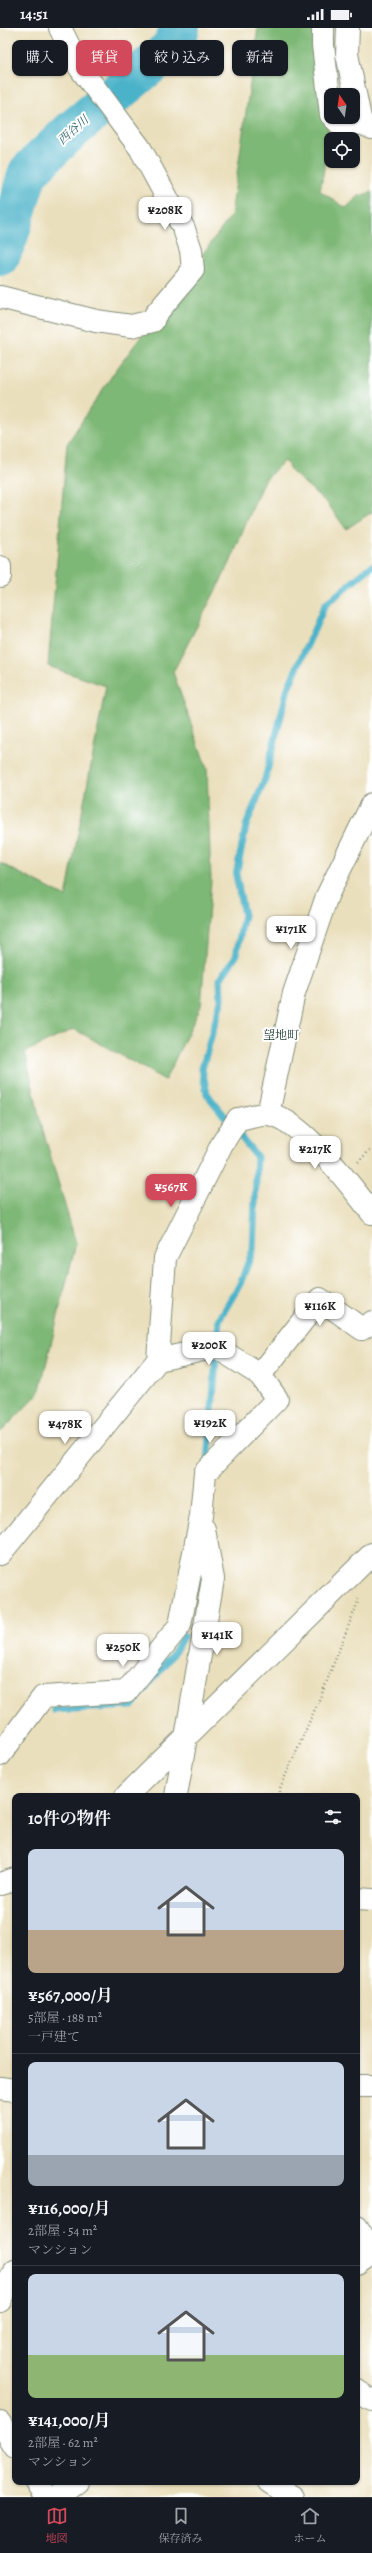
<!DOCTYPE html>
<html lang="ja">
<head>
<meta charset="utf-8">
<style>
  :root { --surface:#171b24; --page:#242831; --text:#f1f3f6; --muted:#9ea1a6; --line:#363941; --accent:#d1495b }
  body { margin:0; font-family:Alegreya,"Noto Serif JP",serif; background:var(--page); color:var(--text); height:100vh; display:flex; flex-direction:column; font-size:15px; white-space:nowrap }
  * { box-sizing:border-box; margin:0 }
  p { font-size:13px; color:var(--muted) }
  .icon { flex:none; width:22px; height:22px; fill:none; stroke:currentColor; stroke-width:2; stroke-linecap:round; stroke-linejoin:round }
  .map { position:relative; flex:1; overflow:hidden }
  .drawer { position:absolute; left:12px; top:1765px; width:348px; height:692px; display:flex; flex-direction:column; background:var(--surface); border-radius:8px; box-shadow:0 1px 3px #0004 }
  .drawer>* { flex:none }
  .hud { position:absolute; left:12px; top:12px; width:348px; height:36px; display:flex; gap:8px }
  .needle { width:26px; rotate:347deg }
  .fabs { position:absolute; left:324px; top:60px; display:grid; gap:8px }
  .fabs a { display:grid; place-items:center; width:36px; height:36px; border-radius:8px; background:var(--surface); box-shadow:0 1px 3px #0004; font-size:20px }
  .price { position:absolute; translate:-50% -34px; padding:0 9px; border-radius:8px; background:#fff; color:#222; font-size:13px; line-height:26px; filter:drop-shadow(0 1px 2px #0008) }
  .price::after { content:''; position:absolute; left:50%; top:24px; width:12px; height:9px; margin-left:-6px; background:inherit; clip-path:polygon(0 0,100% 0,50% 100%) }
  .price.on { background:var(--accent); color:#fff }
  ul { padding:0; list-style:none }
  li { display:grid; align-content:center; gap:8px; height:212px; padding:0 16px }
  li+li { border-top:1px solid var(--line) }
  li span { display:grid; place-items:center; height:124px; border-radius:8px; color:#555 }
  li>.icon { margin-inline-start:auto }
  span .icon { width:72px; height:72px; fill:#fffc; stroke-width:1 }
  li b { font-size:17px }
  h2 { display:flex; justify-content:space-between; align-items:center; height:48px; padding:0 16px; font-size:17px }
  .tag { padding:0 14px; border-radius:8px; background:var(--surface); box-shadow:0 1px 3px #0004; font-size:14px; line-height:36px }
  .tag.on { background:var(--accent); color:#fff }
  .status { display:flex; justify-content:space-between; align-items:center; height:28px; padding:0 20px; background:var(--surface); direction:ltr }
  .status svg { height:11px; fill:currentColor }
  .dock { display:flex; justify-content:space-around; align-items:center; height:56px; border-top:1px solid var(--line); background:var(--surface); font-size:11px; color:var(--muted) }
  .dock a { display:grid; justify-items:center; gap:2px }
  .dock .on { color:var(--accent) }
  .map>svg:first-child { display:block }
  .forest { fill:#7eb876; stroke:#4e7a55 }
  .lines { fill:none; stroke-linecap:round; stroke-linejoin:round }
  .stream { stroke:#4bb3c9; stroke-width:7 }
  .river { stroke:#4bb3c9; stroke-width:40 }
  .minor-casing { stroke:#848e78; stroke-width:24 }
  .major-casing { stroke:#848e78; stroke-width:24 }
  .path { stroke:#848e78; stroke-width:2.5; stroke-dasharray:1 3; stroke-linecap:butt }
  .minor { stroke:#fff; stroke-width:22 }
  .major { stroke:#fff; stroke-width:22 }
  .labels { text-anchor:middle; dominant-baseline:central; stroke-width:4; stroke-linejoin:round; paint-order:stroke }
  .water-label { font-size:12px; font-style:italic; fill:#2e6668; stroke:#fff }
  .neighbourhood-label { font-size:12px; fill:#1f3d34; stroke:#fff }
</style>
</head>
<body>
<div class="status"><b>14:51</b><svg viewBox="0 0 49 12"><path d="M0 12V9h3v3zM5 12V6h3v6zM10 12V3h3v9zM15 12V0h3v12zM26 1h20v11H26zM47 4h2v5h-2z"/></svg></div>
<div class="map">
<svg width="372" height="2469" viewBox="0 0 372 2469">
  <rect width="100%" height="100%" fill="#fff"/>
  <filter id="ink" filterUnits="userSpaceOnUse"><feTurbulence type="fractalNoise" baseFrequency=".025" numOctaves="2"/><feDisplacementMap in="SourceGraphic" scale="8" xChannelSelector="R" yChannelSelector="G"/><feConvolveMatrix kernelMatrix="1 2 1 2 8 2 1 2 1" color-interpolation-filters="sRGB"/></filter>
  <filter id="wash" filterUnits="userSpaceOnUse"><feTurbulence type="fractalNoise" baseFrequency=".012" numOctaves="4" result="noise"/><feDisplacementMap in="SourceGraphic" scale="16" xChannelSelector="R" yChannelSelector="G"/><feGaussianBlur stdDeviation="0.9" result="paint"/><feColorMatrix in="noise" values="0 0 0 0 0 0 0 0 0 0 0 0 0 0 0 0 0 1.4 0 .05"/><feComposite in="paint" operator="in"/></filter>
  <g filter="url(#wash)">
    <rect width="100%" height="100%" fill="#eadfbc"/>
    <!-- forest -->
    <path class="forest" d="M258,0H318L324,88L330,108L320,163L346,180L359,168L372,164V484L346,501L327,475L291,443L285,432L263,454L230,535L173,644L207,741L211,853L201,978L165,1052L74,1001L25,1024L40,1092L76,1215L39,1365L0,1405V835L66,869L106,658L48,638L67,416L113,346L231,188Z"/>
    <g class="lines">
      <!-- stream -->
      <path class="stream" d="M208,1435L219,1292L240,1256L253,1222L257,1129L207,1066L202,1041L221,973L220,951L236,928L244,887L236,847L246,798L265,751L288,660L325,577L372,538
        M54,1682L132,1678L175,1623L183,1608"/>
      <!-- river -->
      <path class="river" d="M0,228L8,210L28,144L71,103L172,19L180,0"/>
    </g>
  </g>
  <g filter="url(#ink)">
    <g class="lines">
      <!-- minor casing -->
      <g class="minor-casing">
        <path id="minor" d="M323,0V17L331,87
          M333,89L341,97L361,95
          M0,269L96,293L131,298L153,293L155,287L193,242L191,222L184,201L140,120L80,40L60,0
          M0,539V548
          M268,1086L294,965L327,868L372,776
          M260,1347L320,1271L362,1301L372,1294
          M0,1526L158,1332L165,1230L222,1116L238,1091C246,1090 260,1085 268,1086C300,1090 353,1160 372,1185
          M0,1727L43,1669L126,1664L180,1597L201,1488L205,1445L277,1371L260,1347L216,1319L158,1332
          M126,1768L372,1526
          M176,1768L213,1551L204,1501
          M0,1856L15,1851
          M357,1871L372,1872
          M357,2058H372
          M0,2060L15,2062
          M357,2199L372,2222
          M357,2236L372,2225
          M0,2273L9,2251L15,2243
          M357,2363L372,2372
          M0,2395L15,2419
          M37,2454L47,2469
          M269,2454L293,2469
          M58,2469L78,2454"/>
      </g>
      <!-- major casing -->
      <g class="major-casing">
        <path id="major" d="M348,0L347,26L361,95L372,100"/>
      </g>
      <!-- path -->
      <path class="path" d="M358,1134L372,1120
        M280,1768V1760L323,1663L359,1571"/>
      <!-- minor -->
      <use href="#minor" class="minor"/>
      <!-- major -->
      <use href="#major" class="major"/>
    </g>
  </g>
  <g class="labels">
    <!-- water labels -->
    <g class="water-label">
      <text transform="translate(73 102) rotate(-42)">西谷川</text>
    </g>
    <!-- neighbourhood labels -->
    <g class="neighbourhood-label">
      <text x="281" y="1007">望地町</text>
    </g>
  </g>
</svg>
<div class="fabs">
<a><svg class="needle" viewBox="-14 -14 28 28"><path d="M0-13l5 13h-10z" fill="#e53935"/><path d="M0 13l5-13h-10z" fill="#9ea1a6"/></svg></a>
<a><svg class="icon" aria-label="locate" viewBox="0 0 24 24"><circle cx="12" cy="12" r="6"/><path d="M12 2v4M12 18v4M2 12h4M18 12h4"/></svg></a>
</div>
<b class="price" style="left:165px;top:203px">¥208K</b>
<b class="price" style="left:291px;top:922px">¥171K</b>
<b class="price" style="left:315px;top:1142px">¥217K</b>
<b class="price on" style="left:171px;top:1180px">¥567K</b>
<b class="price" style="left:320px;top:1299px">¥116K</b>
<b class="price" style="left:209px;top:1338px">¥200K</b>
<b class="price" style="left:210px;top:1416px">¥192K</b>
<b class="price" style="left:65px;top:1417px">¥478K</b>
<b class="price" style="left:217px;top:1628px">¥141K</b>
<b class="price" style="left:123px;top:1640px">¥250K</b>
<div class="hud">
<a class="tag">購入</a>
<a class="tag on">賃貸</a>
<a class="tag">絞り込み</a>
<a class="tag">新着</a>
</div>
<section class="drawer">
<h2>10件の物件<svg class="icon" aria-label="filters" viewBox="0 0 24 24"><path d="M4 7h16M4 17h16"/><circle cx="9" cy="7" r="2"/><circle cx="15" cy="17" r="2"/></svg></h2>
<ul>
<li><span style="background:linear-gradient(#c9d6e8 65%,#b9a48a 0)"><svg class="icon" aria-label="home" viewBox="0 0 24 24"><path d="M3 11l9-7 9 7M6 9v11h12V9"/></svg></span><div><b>¥567,000/月</b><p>5部屋 · 188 m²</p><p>一戸建て</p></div></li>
<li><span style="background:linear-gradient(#c9d6e8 75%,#9aa5b1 0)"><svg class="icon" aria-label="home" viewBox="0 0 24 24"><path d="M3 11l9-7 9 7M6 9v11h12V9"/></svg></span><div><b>¥116,000/月</b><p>2部屋 · 54 m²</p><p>マンション</p></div></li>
<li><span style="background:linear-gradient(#c9d6e8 65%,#8fb573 0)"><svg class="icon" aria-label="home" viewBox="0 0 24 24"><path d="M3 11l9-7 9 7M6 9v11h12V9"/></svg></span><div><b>¥141,000/月</b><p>2部屋 · 62 m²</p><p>マンション</p></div></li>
</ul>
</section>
</div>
<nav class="dock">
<a class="on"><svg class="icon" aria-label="map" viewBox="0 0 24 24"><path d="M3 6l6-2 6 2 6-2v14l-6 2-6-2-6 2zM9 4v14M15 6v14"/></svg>地図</a>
<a><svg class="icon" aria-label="saved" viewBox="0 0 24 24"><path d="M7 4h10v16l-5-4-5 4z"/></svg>保存済み</a>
<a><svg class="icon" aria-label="home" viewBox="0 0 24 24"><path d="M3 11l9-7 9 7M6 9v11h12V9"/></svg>ホーム</a>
</nav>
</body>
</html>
